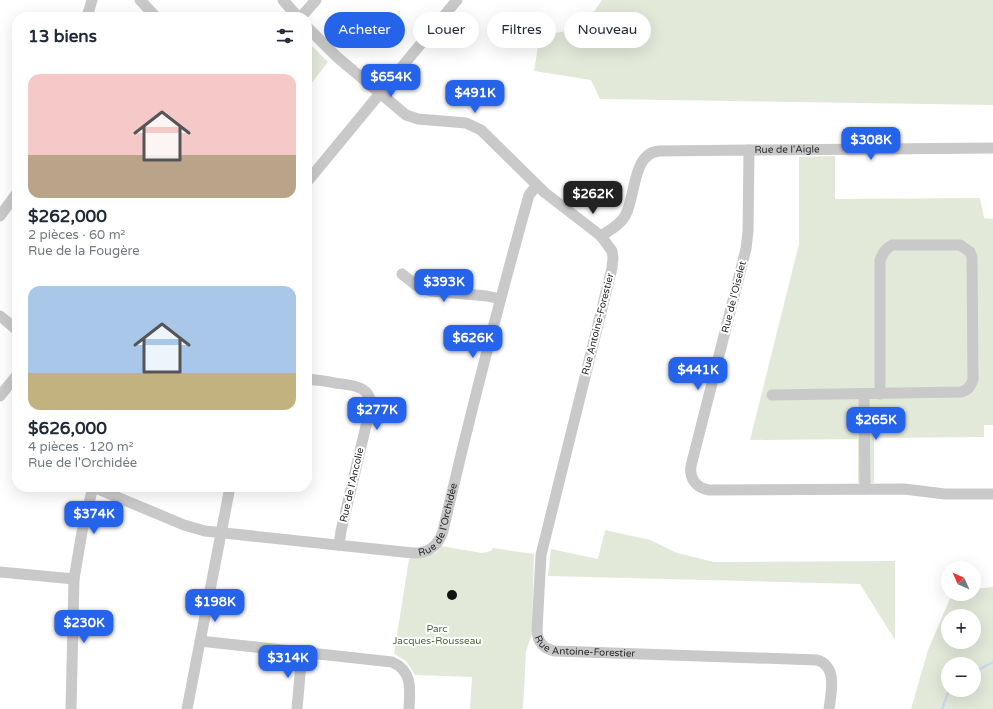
<!DOCTYPE html>
<html lang="fr">
<head>
<meta charset="utf-8">
<style>
  :root { --surface:#fff; --page:#f2f2f3; --text:#1f2937; --muted:#747a83; --accent:#2563eb }
  body { margin:0; font-family:"Varela Round",sans-serif; background:var(--page); color:var(--text); height:100vh; display:flex; flex-direction:column; font-size:15px; white-space:nowrap }
  * { box-sizing:border-box; margin:0 }
  p { font-size:13px; color:var(--muted) }
  .icon { flex:none; width:22px; height:22px; fill:none; stroke:currentColor; stroke-width:2; stroke-linecap:round; stroke-linejoin:round }
  .map { position:relative; flex:1; overflow:hidden }
  .drawer { position:absolute; left:12px; top:12px; width:300px; height:480px; display:flex; flex-direction:column; background:var(--surface); border-radius:16px; box-shadow:0 4px 16px #0002 }
  .drawer>* { flex:none }
  .banner { position:absolute; left:324px; top:12px; width:380px; height:36px; display:flex; gap:8px }
  .needle { width:26px; rotate:315deg }
  .buttons { position:absolute; left:941px; top:561px; display:grid; gap:8px }
  .buttons a { display:grid; place-items:center; width:40px; height:40px; border-radius:50%; background:var(--surface); box-shadow:0 4px 16px #0002; font-size:20px }
  .price { position:absolute; translate:-50% -34px; padding:0 9px; border-radius:8px; background:var(--accent); color:#fff; font-size:13px; line-height:26px; filter:drop-shadow(0 1px 2px #0008) }
  .price::after { content:''; position:absolute; left:50%; top:24px; width:12px; height:9px; margin-left:-6px; background:inherit; clip-path:polygon(0 0,100% 0,50% 100%) }
  .price.selected { background:#222; color:#fff }
  ul { padding:0; list-style:none }
  li { display:grid; align-content:center; gap:8px; height:212px; padding:0 16px }
  li span { display:grid; place-items:center; height:124px; border-radius:12px; color:#555 }
  li>.icon { margin-inline-start:auto }
  span .icon { width:72px; height:72px; fill:#fffc; stroke-width:1 }
  li b { font-size:17px }
  h2 { display:flex; justify-content:space-between; align-items:center; height:48px; padding:0 16px; font-size:17px }
  .tag { padding:0 14px; border-radius:18px; background:var(--surface); box-shadow:0 4px 16px #0002; font-size:14px; line-height:36px }
  .tag.selected { background:var(--accent); color:#fff }
  .map>svg:first-child { display:block }
  .green { fill:#e2e9d9; fill-rule:evenodd }
  .lines { fill:none; stroke-linecap:round; stroke-linejoin:round }
  .stream { stroke:#c6dbe9; stroke-width:2.5 }
  .building { fill:#131313 }
  .minor { stroke:#c9c9c9; stroke-width:11 }
  .labels { text-anchor:middle; dominant-baseline:central; stroke-width:4; stroke-linejoin:round; paint-order:stroke }
  .street-label { font-size:10px; fill:#2c2c2c; stroke:#fff }
  .park-label { font-size:10px; fill:#4e653b; stroke:#fff }
</style>
</head>
<body>
<div class="map">
<svg width="993" height="709" viewBox="0 0 993 709">
  <rect width="100%" height="100%" fill="#fff"/>
  <!-- green -->
  <path class="green" d="M602,0H993V105L600,99L591,80L534,71L540,35L582,29Z
    M307,41L328,62L307,89Z
    M835,156V199L980,198L984,218L993,219V425H984V437L874,438V483H858V439L750,440L799,244V157Z
    M605,530L650,540L677,553L714,562L895,561V640L860,584L548,576L551,549L598,559Z
    M441,546L482,553L491,551L493,548L534,554L532,634L526,651L523,709H470L472,677L415,675L406,661L394,654L409,559L436,553Z
    M993,587V709H911L928,650L952,594H974V589ZM948,616H974V642H948ZM948,664H974V690H948Z"/>
  <g class="lines">
    <!-- stream -->
    <path class="stream" d="M974,672L993,662
      M942,709L949,690"/>
  </g>
  <!-- building -->
  <path class="building" d="M447 595a5 5 0 1 1 10 0a5 5 0 1 1-10 0Z"/>
  <g class="lines">
    <!-- minor -->
    <g class="minor">
      <path d="M140,0L156,17"/>
      <path d="M283,0L298,17"/>
      <path d="M87,17L92,0"/>
      <path d="M301,17L316,0"/>
      <path id="s1" d="M307,27L337,57L406,115L418,119L466,123L481,130L544,192L601,236L612,251L613,258L612,268L541,555L537,630C537,642 544,649 555,651L817,660C838,666 831,693 829,709"/>
      <path id="s2" d="M749,150L993,148"/>
      <path d="M307,182L457,0"/>
      <path d="M0,216L17,193"/>
      <path d="M601,236C610,230 620,225 625,216C636,197 632,153 659,151L749,150L748,231L746,249L691,466C689,478 696,488 709,490L904,489L945,494H993"/>
      <path d="M402,274L417,286L431,291L487,296L500,299"/>
      <path d="M0,316L17,330"/>
      <path d="M307,379C317,380 326,381 335,383C352,385 374,386 370,409L341,531L339,545"/>
      <path d="M864,394L865,489"/>
      <path d="M772,395C835,394 898,393 961,392C968,390 970,387 973,380L972,257L970,252L960,245H892C885,249 883,253 880,260V394"/>
      <path d="M0,396L17,375"/>
      <path id="s3" d="M93,487L184,525L205,531L413,553C428,554 439,545 443,531C469,418 498,306 529,195L537,185"/>
      <path d="M0,572L74,579"/>
      <path d="M200,641L392,662C413,671 410,690 409,709"/>
      <path d="M71,709L74,579L82,532L93,487"/>
      <path d="M187,709L230,487"/>
      <path d="M297,709L302,652"/>
    </g>
  </g>
  <g class="labels">
    <!-- street labels -->
    <g class="street-label">
      <text stroke="none"><textPath href="#s2" startOffset="38">Rue de l'Aigle</textPath></text>
      <text transform="translate(734 297) rotate(-76)">Rue de l'Oiselet</text>
      <text transform="translate(598 324) rotate(-76)">Rue Antoine-Forestier</text>
      <text transform="translate(352 485) rotate(-77)">Rue de l'Ancolie</text>
      <text stroke="none"><textPath href="#s3" startOffset="377">Rue de l'Orchidée</textPath></text>
      <text stroke="none"><textPath href="#s1" startOffset="835">Rue Antoine-Forestier</textPath></text>
    </g>
    <!-- park labels -->
    <g class="park-label">
      <text x="437" y="629">Parc<tspan x="437" dy="12">Jacques-Rousseau</tspan></text>
    </g>
  </g>
</svg>
<div class="buttons">
<a><svg class="needle" viewBox="-14 -14 28 28"><path d="M0-13l5 13h-10z" fill="#e53935"/><path d="M0 13l5-13h-10z" fill="#747a83"/></svg></a>
<a>+</a>
<a>−</a>
</div>
<b class="price" style="left:391px;top:98px">$654K</b>
<b class="price" style="left:475px;top:114px">$491K</b>
<b class="price" style="left:871px;top:161px">$308K</b>
<b class="price selected" style="left:593px;top:215px">$262K</b>
<b class="price" style="left:444px;top:303px">$393K</b>
<b class="price" style="left:473px;top:359px">$626K</b>
<b class="price" style="left:698px;top:391px">$441K</b>
<b class="price" style="left:377px;top:431px">$277K</b>
<b class="price" style="left:876px;top:441px">$265K</b>
<b class="price" style="left:94px;top:535px">$374K</b>
<b class="price" style="left:215px;top:623px">$198K</b>
<b class="price" style="left:84px;top:644px">$230K</b>
<b class="price" style="left:288px;top:679px">$314K</b>
<div class="banner">
<a class="tag selected">Acheter</a>
<a class="tag">Louer</a>
<a class="tag">Filtres</a>
<a class="tag">Nouveau</a>
</div>
<section class="drawer">
<h2>13 biens<svg class="icon" aria-label="filters" viewBox="0 0 24 24"><path d="M4 7h16M4 17h16"/><circle cx="9" cy="7" r="2"/><circle cx="15" cy="17" r="2"/></svg></h2>
<ul>
<li><span style="background:linear-gradient(#f6c9c9 65%,#b9a48a 0)"><svg class="icon" aria-label="home" viewBox="0 0 24 24"><path d="M3 11l9-7 9 7M6 9v11h12V9"/></svg></span><div><b>$262,000</b><p>2 pièces · 60 m²</p><p>Rue de la Fougère</p></div></li>
<li><span style="background:linear-gradient(#a9c7e8 70%,#c2b280 0)"><svg class="icon" aria-label="home" viewBox="0 0 24 24"><path d="M3 11l9-7 9 7M6 9v11h12V9"/></svg></span><div><b>$626,000</b><p>4 pièces · 120 m²</p><p>Rue de l'Orchidée</p></div></li>
</ul>
</section>
</div>
</body>
</html>
